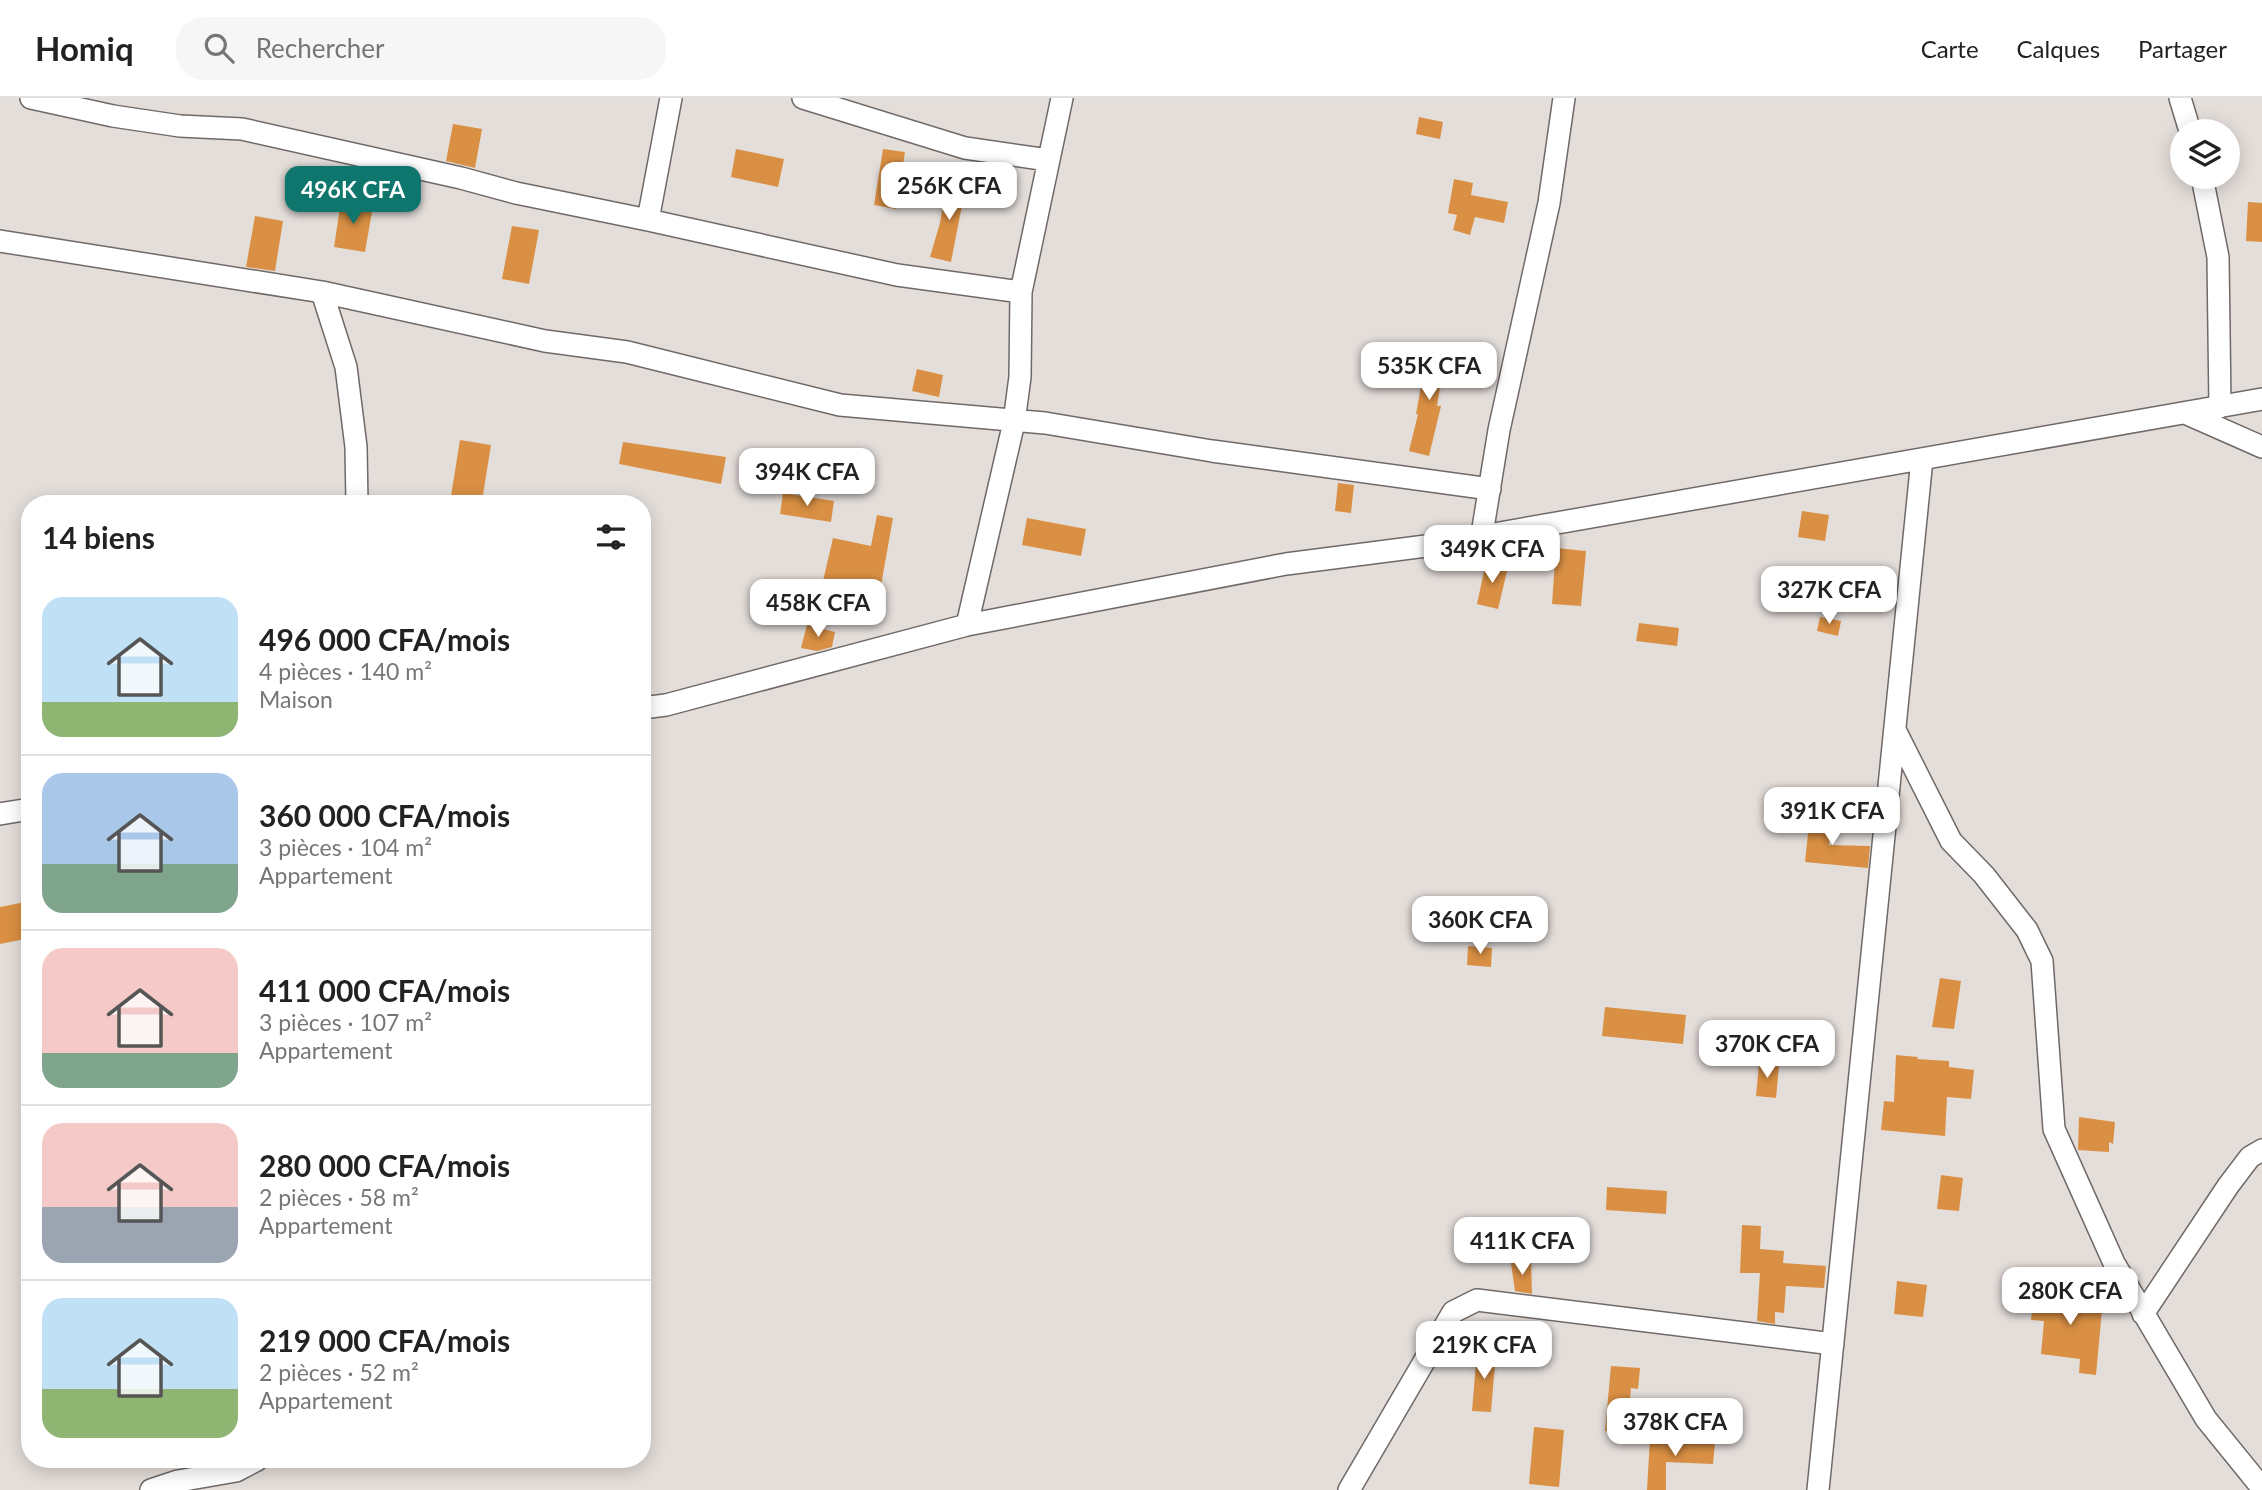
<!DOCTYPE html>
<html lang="fr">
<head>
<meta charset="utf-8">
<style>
  :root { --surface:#fff; --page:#f6f6f6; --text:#222; --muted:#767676; --line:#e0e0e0; --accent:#0f766e }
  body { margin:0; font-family:Lato,sans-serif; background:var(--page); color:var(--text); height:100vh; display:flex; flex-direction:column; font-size:26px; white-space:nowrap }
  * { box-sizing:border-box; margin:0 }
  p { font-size:23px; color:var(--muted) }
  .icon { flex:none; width:38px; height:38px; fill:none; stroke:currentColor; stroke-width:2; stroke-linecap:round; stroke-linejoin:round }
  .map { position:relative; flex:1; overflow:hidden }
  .details { position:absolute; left:21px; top:397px; width:630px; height:973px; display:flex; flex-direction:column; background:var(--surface); border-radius:28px; box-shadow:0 4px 18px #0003 }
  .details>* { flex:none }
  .tools { position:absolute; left:2170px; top:21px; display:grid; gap:14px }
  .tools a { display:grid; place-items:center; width:70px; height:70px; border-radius:50%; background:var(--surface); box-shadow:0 4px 18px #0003; font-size:35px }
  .price { position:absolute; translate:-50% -60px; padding:0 16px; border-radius:14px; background:#fff; color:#222; font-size:23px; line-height:46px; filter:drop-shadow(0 2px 4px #0008) }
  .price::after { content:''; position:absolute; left:50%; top:42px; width:21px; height:16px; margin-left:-10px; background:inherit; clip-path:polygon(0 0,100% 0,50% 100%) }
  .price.on { background:var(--accent); color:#fff }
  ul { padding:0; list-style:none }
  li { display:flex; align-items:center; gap:21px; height:175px; padding:0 21px }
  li+li { border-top:2px solid var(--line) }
  li span { display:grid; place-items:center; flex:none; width:196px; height:140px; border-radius:21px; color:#555 }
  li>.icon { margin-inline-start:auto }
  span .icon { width:84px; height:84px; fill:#fffc; stroke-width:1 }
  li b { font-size:30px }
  h2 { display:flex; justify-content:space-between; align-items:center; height:84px; padding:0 21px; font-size:30px }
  header { display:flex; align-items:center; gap:42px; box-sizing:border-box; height:98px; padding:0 35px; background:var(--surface); border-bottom:2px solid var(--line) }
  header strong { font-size:33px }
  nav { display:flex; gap:38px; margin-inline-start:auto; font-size:24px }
  .search { width:490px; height:63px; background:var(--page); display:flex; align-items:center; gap:18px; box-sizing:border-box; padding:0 24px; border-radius:28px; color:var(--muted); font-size:26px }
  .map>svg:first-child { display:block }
  .building { fill:#da9044 }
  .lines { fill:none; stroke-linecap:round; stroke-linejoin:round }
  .street-casing { stroke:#6f6967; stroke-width:24 }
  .street { stroke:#fff; stroke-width:21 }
</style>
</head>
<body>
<header>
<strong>Homiq</strong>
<div class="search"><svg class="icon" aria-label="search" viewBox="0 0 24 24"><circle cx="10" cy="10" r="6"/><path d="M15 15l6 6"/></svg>Rechercher</div>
<nav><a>Carte</a><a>Calques</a><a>Partager</a></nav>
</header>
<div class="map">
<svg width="2262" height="1392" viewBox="0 0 2262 1392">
  <rect width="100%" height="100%" fill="#e4deda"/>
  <!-- building -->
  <path class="building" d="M1419,19L1443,24L1440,41L1416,36Z
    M453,26L482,31L475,70L446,63Z
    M736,51L784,61L778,89L731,79Z
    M883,51L905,54L896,111L874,107Z
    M1454,81L1473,85L1471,97L1508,104L1504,125L1475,119L1470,137L1453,132L1457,117L1448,115Z
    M947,83L966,87L951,164L930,159L940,125Z
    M341,103L373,108L365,154L334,149Z
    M2248,104L2262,105V144L2246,143Z
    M255,118L283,123L275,173L246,169Z
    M512,128L539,132L529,186L502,181Z
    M1428,250L1449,254L1445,277H1442L1437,308H1441L1429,358L1409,353L1418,316H1416Z
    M917,271L943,277L939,299L912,293Z
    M460,342L491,347L482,403L451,398Z
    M623,344L726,359L721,386L619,366Z
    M1338,385L1354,387L1351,415L1335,413Z
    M783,395L834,403L831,424L780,416Z
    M1802,413L1829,417L1825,443L1798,439Z
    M877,417L893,420L880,493L823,483L833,440L871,448Z
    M1027,420L1086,431L1081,458L1022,447Z
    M1556,450L1586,453L1581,508L1552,506Z
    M1486,464L1508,469L1498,511L1477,506Z
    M1798,478L1822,480L1820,502L1797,500Z
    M1820,519L1841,523L1838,538L1817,533Z
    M1639,525L1679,530L1677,548L1636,543Z
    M807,527L835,534L832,549L817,553L801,550Z
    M1810,717L1832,720L1829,747L1870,748L1868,770L1805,764Z
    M30,803V840L0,846V809Z
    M1468,848L1492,850L1491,869L1467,867Z
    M1940,880L1961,883L1954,931L1932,929Z
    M1605,909L1686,917L1683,946L1602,938Z
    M1896,957L1918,959L1917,961L1949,963V969L1974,972L1971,1001L1947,999L1945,1038L1881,1032L1884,1003L1894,1004Z
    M1759,965L1779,967L1776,1000L1756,998Z
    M2079,1019L2115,1024L2113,1046L2109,1044V1054L2078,1052Z
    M1941,1077L1963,1080L1959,1113L1937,1111Z
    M1607,1089L1667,1093L1666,1116L1606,1112Z
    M1742,1127L1761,1128L1760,1151L1784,1153L1783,1165L1826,1168L1824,1190L1786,1188L1784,1215L1775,1214V1226L1757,1223L1760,1175H1740Z
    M1531,1163L1532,1196L1515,1193L1511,1165Z
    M1897,1183L1927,1187L1923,1219L1894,1216Z
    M2034,1193L2103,1201L2096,1277L2079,1275L2080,1261L2041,1256L2044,1223L2031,1222Z
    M1477,1252L1496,1254L1491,1314L1472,1313Z
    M1611,1268L1640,1270L1638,1291L1631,1290L1627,1335L1605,1333Z
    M1715,1315L1740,1316L1739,1341H1714Z
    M1534,1329L1564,1332L1559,1389L1529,1386Z
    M1650,1340L1715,1345L1713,1366L1666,1364V1392H1647Z"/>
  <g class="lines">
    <!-- street casing -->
    <g class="street-casing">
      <path id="street" d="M31,0L113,18L180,28L242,31L461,80L516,95L648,122L897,177L1021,194
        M803,0L965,50L1048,62
        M2180,0L2190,33
        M2202,79L2218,159L2220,309
        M648,122L671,0
        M0,143L322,194L545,243L627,254L840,307L1045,325L1212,353L1490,391
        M322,194L346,269L356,349L357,406
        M2185,315L2262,349
        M1482,436L1499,332L1549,105L1564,0
        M967,527L1014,324L1020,279L1021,194L1062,0
        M642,610L666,607L967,527L1286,466L1426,448L2262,301
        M1895,632L1951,743L1984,777L2027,832L2042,863L2054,1031L2114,1165L2206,1321L2262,1390
        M0,716L30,711
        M2143,1216L2228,1088L2250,1059L2262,1052
        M151,1392L178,1383L236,1373L257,1362
        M1349,1392L1453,1214L1477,1202L1833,1246
        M1818,1392L1922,361"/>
    </g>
    <!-- street -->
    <use href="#street" class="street"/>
  </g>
</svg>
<div class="tools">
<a><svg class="icon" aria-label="layers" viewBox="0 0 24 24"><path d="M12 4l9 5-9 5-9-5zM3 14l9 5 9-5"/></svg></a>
</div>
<b class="price" style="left:949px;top:124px">256K CFA</b>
<b class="price on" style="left:353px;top:128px">496K CFA</b>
<b class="price" style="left:1429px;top:304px">535K CFA</b>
<b class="price" style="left:807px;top:410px">394K CFA</b>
<b class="price" style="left:1492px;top:487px">349K CFA</b>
<b class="price" style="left:1829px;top:528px">327K CFA</b>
<b class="price" style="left:818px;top:541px">458K CFA</b>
<b class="price" style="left:1832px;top:749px">391K CFA</b>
<b class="price" style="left:1480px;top:858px">360K CFA</b>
<b class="price" style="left:1767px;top:982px">370K CFA</b>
<b class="price" style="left:1522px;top:1179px">411K CFA</b>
<b class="price" style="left:2070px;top:1229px">280K CFA</b>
<b class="price" style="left:1484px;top:1283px">219K CFA</b>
<b class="price" style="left:1675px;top:1360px">378K CFA</b>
<section class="details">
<h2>14 biens<svg class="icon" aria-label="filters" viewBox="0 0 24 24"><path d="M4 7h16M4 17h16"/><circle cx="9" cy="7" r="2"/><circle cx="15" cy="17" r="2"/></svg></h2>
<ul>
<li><span style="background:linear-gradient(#bfe0f5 75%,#8fb573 0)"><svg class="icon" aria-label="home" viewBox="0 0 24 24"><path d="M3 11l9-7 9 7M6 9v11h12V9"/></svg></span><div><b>496 000 CFA/mois</b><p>4 pièces · 140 m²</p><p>Maison</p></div></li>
<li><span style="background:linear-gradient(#a9c7e8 65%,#7fa58c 0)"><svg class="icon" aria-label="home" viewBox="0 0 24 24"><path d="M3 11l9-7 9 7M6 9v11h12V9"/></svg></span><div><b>360 000 CFA/mois</b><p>3 pièces · 104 m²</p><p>Appartement</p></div></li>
<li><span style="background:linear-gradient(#f6c9c9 75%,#7fa58c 0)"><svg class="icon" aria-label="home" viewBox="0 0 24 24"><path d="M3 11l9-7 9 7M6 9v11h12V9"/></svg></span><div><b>411 000 CFA/mois</b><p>3 pièces · 107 m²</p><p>Appartement</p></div></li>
<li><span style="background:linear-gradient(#f6c9c9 60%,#9aa5b1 0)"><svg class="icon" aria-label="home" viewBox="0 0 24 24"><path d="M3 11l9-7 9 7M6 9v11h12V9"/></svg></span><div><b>280 000 CFA/mois</b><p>2 pièces · 58 m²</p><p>Appartement</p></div></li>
<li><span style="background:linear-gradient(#bfe0f5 65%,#8fb573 0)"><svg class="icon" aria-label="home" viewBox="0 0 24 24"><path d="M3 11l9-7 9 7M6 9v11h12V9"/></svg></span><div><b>219 000 CFA/mois</b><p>2 pièces · 52 m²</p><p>Appartement</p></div></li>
</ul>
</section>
</div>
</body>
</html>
